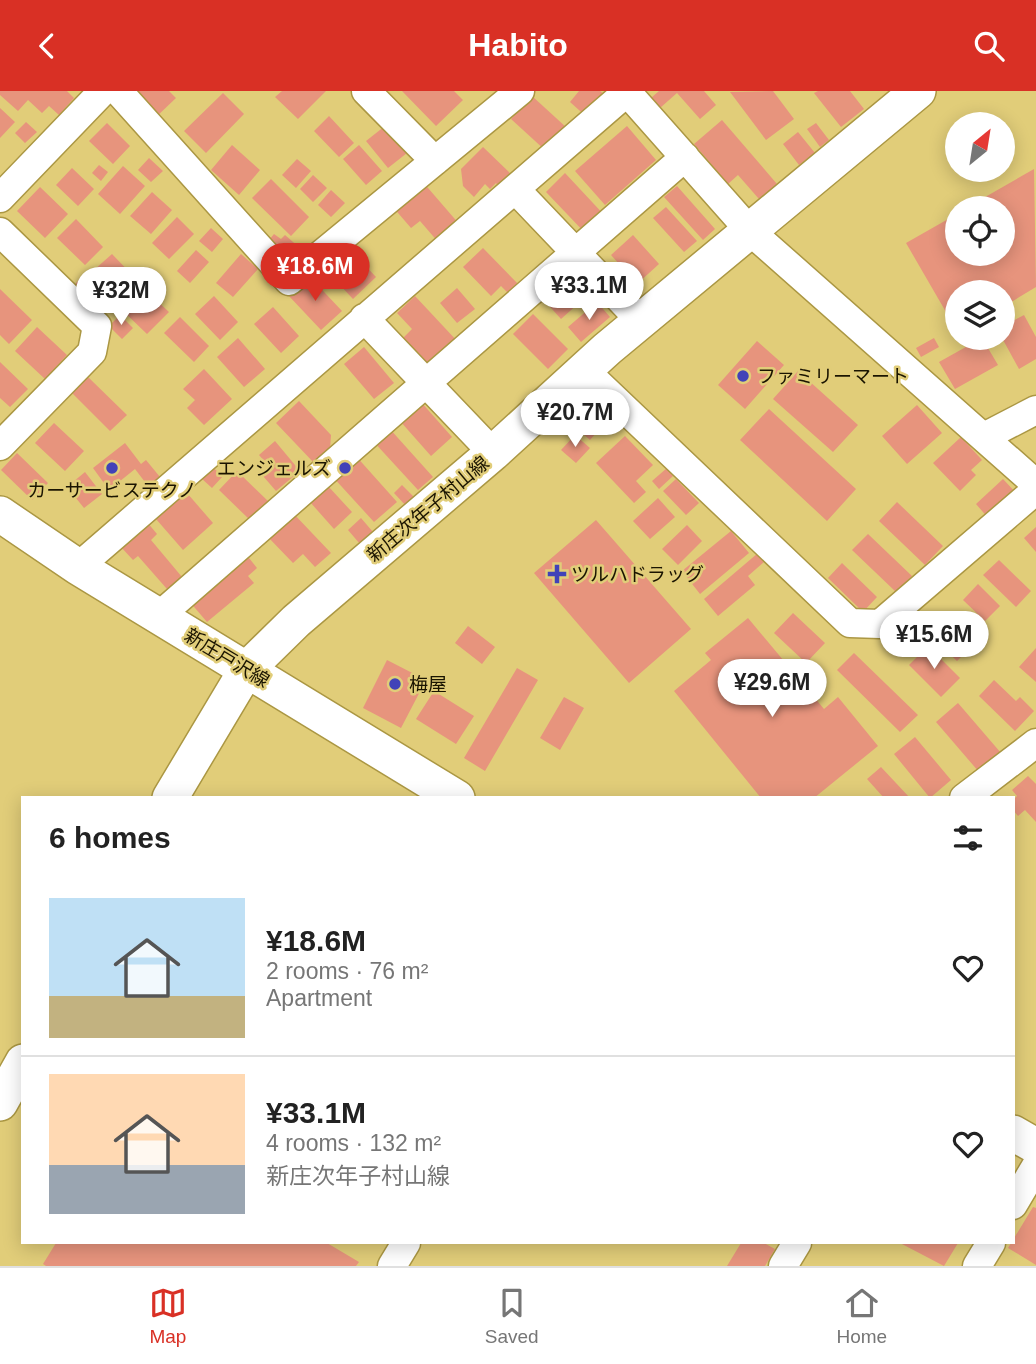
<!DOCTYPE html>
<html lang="en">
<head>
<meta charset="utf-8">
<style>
  :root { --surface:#fff; --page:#f2f2f2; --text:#222; --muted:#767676; --line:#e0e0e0; --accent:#d93025 }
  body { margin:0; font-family:Arial,"Noto Sans JP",sans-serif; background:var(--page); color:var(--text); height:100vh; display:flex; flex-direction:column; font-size:26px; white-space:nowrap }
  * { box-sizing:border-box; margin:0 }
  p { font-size:23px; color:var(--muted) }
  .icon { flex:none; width:38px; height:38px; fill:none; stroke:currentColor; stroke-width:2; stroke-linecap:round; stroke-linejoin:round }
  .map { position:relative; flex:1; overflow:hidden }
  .details { position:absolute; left:21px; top:705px; width:994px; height:448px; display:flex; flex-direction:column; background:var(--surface); border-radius:0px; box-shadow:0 4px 18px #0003 }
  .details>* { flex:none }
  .needle { width:46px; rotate:30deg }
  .controls { position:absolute; left:945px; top:21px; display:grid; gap:14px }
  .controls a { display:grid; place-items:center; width:70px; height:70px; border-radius:50%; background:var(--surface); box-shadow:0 4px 18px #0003; font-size:35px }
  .price { position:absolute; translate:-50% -60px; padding:0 16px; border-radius:24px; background:#fff; color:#222; font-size:23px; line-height:46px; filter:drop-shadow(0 2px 4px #0008) }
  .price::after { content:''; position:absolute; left:50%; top:42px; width:21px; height:16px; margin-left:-10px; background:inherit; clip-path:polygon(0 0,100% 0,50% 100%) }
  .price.selected { background:var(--accent); color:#fff }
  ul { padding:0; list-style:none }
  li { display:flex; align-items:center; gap:21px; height:175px; padding:0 28px }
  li+li { border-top:2px solid var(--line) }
  li span { display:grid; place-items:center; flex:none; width:196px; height:140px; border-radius:0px; color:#555 }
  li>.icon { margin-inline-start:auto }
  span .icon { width:84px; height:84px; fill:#fffc; stroke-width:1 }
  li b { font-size:30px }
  h2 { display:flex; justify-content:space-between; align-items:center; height:84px; padding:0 28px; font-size:30px }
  header { display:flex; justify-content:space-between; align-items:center; height:91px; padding:0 28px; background:var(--accent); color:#fff; font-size:32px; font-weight:600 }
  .tab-bar { display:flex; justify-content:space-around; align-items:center; height:98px; border-top:2px solid var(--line); background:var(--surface); font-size:19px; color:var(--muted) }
  .tab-bar a { display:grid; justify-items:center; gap:4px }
  .tab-bar .selected { color:var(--accent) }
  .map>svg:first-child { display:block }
  .building { fill:#e7947d }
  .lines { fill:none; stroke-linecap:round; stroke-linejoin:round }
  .minor-casing { stroke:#ab9743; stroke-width:31 }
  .major-casing { stroke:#ab9743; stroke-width:38 }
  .minor { stroke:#fff; stroke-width:28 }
  .major { stroke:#fff; stroke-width:35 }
  .poi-dot { fill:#4142b8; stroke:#e1cd79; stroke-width:2.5 }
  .labels { text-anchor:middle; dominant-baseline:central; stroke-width:5; stroke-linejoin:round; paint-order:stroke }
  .poi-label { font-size:19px; fill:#1a1400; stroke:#e1cd79; text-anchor:start }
  .street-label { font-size:19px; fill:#1a1400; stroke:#e1cd79 }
</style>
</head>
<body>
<header><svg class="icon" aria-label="back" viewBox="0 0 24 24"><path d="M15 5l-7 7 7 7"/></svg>Habito<svg class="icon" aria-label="search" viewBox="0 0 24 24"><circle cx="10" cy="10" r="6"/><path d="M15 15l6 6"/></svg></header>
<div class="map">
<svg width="1036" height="1175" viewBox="0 0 1036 1175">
  <rect width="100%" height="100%" fill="#e1cd79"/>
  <!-- building -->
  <path class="building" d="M0,0H67L74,7L59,24L49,15L42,22L28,9L18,20L0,4Z
    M131,0H169L176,7L155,27Z
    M282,0H326L298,28L275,6Z
    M402,0H454L463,9L436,35Z
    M579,0H600L608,6L589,28L570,11Z
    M659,0H704L716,14L700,28L677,2L660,17L651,7Z
    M773,0L794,28L766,49L730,1Z
    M818,0H850L864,18L841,36L814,2Z
    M223,2L244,23L206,62L184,40Z
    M532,5L567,37L546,60L511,28Z
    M0,17L15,31L0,47Z
    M329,25L354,52L339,66L314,40Z
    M722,29L777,93L759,108L738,84L728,93L694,53Z
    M26,31L37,41L25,52L15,42Z
    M107,32L130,55L113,73L89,50Z
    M816,32L829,49L820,56L807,38Z
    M385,35L407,62L388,77L366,50Z
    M627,35L656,69L605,114L575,80Z
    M798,41L815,62L799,74L783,53Z
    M232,54L260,79L239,104L211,79Z
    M359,54L382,80L366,94L343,68Z
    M483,56L513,85L500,98L496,92L490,98L485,93L474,106L463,95L461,78Z
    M149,67L163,80L151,91L138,79Z
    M297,68L311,80L296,97L282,84Z
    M99,74L108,81L101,90L92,82Z
    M123,75L145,95L120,123L98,103Z
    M72,77L94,98L78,115L56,94Z
    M1034,78L1036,196L1003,216V201H957V240L906,152L957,123V163H1003V117H966Z
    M565,82L607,127L588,145L546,101Z
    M313,84L327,97L313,111L300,98Z
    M271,88L309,126L291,145L252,107Z
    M422,90L460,134L439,152L420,130L411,137L392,115Z
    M677,95L715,138L703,149L664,106Z
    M40,96L68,123L45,147L17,120Z
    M331,99L345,112L331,126L318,114Z
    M152,101L172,119L151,143L130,125Z
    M666,116L697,150L684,161L653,127Z
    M177,126L194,143L169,168L152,152Z
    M76,128L103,156L85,174L57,147Z
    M211,137L223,148L212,161L199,150Z
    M274,143L281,148L285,144L300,157L294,165L284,164L268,150Z
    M633,144L659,173L637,193L611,164Z
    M345,153L376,186L353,208L322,175Z
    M483,157L520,195L510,204L501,195L491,205L463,176Z
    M196,159L209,171L190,192L177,180Z
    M112,163L138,190L120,206L94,179Z
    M241,163L258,178L233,206L216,192Z
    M572,183L589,203L561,228L543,208Z
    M83,184L98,197L86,210L72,197Z
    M309,185L342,220L321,239L288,204Z
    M457,197L475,218L457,232L440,212Z
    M0,198L32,229L9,253L0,244Z
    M135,205L147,216L155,208L169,221L147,243L122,219Z
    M214,205L238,231L220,249L195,223Z
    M415,205L458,251L431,276L403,247L412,238L397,222Z
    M597,211L610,226L581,251L568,236Z
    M273,216L299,245L281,262L254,233Z
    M533,223L568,258L548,278L513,243Z
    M120,224L133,237L122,248L109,235Z
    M1024,224L1036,246V268L1019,278L1002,247L1003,235Z
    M180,226L209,255L194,271L164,242Z
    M37,236L67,264L45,288L15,260Z
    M238,247L265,278L244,296L217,266Z
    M934,247L939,256L921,266L916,257Z
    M982,247L998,274L955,298L939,271Z
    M757,250L784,274L745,318L718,294Z
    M364,256L394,292L374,308L344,273Z
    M0,271L28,298L10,316L0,307Z
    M204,278L232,308L204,334L187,317L195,309L183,298Z
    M798,280L858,334L833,361L773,308Z
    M87,285L127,324L110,340L71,301Z
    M299,310L331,344L330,359L315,373L276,332Z
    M421,311L452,346L431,365L400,330Z
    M592,313L609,327L590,349L573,334Z
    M917,314L942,342L907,373L882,345Z
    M769,318L856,398L827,430L740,349Z
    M54,332L84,360L65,380L35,352Z
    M389,337L433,386L418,399L373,350Z
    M575,344L590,357L576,372L561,359Z
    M625,345L653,374L636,390L646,401L634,412L596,372Z
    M961,346L982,369L971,379L976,384L960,400L933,372Z
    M275,350L300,380L276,400L263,385L271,378L259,364Z
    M125,352L141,373L146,369L160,386L148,395L135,378L109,399L93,377Z
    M17,362L48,392L32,409L1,379Z
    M355,364L397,411L374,431L332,385Z
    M211,375L223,385L212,397L201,387Z
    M667,377L673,385L659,398L652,390Z
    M237,380L269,411L251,430L219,399Z
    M85,381L102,403L84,417L67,396Z
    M676,388L699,412L686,424L663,400Z
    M1003,388L1017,403L989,428L976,413Z
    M402,394L415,407L406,415L394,402Z
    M328,395L352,421L334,438L310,411Z
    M187,402L213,432L183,459L156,428Z
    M658,407L675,426L650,448L633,430Z
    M897,411L943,455L925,474L879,430Z
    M292,421L331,462L315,476L303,463L293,472L267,445Z
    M361,427L373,441L360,453L348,439Z
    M596,429L691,538L629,592L534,482Z
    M147,431L157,443L151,449L182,486L167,498L138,465L133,469L120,455Z
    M687,434L702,450L678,474L662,458Z
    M1036,436V461L1024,447Z
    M731,440L749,462L700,503L682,480Z
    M868,443L912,485L896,501L852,459Z
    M245,462L257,477L248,485L254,492L207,531L189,510Z
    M758,462L765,470L748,485L755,494L718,525L704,508Z
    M999,469L1031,500L1016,516L983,484Z
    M842,472L877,506L863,521L828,487Z
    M978,493L1000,515L985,530L963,509Z
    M793,522L825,552L806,572L774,542Z
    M943,523L974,553L957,570L926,540Z
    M748,527L824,618L838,606L878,655L814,707H761L674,600L711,569L705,562Z
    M468,535L495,556L482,573L455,552Z
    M928,555L960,587L941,606L909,574Z
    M1036,557V591L1019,576Z
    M854,562L918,624L900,641L837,579Z
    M387,569L426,589L401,637L363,617Z
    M517,577L538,589L485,680L464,667Z
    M994,589L1016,610L1020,606L1034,620L1015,640L979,605Z
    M434,600L474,625L456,653L416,628Z
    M564,606L584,617L560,659L540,647Z
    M958,612L1001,662L979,681L936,631Z
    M915,646L951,689L930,707L894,663Z
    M881,676L910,707H884L867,688Z
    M1028,685L1036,693V731L1025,719L1018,725L1013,719V709L1017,705L1012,699Z
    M1033,1116L1036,1117V1174L1008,1157Z
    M56,1152H327L359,1171L356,1175H46L43,1173Z
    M741,1152H764L775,1158L765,1175H727Z
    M900,1152H958L944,1175Z"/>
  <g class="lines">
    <!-- minor casing -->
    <g class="minor-casing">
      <path id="minor" d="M118,0L289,190L520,0
        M366,0L435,70
        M626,0L750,140L1036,393
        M515,98L641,230
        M0,107L103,0
        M0,141L97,235L92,261L0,355
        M364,227L493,362
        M584,279L850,532L880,533L1036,399
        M984,346L1036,319
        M78,476L627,1
        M159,525L685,66
        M964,707L1036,652
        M1013,1114L1036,1075
        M392,1175L406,1152
        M783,1175L797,1152
        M977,1175L991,1152"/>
    </g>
    <!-- major casing -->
    <g class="major-casing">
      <path id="major" d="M0,423L78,476L457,707
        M170,707L247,578L296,530L493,362L607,258L918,0
        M0,1012L23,971
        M1013,1042L1036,1055"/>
    </g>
    <!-- minor -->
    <use href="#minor" class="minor"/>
    <!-- major -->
    <use href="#major" class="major"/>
  </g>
  <!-- markers -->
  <g class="poi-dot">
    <circle cx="743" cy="285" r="7"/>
    <circle cx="112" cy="377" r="7"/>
    <circle cx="345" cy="377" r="7"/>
    <path d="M553.5 472.5h7v7h7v7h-7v7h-7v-7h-7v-7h7z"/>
    <circle cx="395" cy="593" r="7"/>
  </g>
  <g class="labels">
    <!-- poi labels -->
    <g class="poi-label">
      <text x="757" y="285">ファミリーマート</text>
      <text x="331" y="377" text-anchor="end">エンジェルズ</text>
      <text x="112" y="399" text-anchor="middle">カーサービステクノ</text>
      <text x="571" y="483">ツルハドラッグ</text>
      <text x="409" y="593">梅屋</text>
    </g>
    <!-- street labels -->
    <g class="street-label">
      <text transform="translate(428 418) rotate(-40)">新庄次年子村山線</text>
      <text transform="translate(227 567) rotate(31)">新庄戸沢線</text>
    </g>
  </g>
</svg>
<div class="controls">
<a><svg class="needle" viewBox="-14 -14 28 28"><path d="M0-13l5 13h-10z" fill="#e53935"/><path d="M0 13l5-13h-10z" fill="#767676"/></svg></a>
<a><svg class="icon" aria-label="locate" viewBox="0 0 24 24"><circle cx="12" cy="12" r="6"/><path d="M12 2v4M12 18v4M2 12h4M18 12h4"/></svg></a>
<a><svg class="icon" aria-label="layers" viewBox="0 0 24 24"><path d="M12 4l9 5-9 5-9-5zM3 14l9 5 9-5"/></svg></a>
</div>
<b class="price selected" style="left:315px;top:212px">¥18.6M</b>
<b class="price" style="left:589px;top:231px">¥33.1M</b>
<b class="price" style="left:121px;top:236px">¥32M</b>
<b class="price" style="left:575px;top:358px">¥20.7M</b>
<b class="price" style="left:934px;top:580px">¥15.6M</b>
<b class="price" style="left:772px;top:628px">¥29.6M</b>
<section class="details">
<h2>6 homes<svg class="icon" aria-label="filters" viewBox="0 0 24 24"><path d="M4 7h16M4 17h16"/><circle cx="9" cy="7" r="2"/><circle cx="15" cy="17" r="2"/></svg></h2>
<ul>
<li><span style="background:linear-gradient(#bfe0f5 70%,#c2b280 0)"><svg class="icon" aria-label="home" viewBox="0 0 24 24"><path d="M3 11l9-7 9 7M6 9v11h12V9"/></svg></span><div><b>¥18.6M</b><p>2 rooms · 76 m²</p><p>Apartment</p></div><svg class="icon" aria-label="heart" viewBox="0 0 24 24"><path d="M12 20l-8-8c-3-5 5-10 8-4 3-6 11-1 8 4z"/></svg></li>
<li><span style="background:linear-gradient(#ffd9b3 65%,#9aa5b1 0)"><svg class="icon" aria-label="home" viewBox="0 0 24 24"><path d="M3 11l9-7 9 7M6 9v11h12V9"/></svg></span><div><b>¥33.1M</b><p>4 rooms · 132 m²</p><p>新庄次年子村山線</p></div><svg class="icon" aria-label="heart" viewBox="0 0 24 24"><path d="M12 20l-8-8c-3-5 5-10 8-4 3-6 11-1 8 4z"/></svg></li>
</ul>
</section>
</div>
<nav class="tab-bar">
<a class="selected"><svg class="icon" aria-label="map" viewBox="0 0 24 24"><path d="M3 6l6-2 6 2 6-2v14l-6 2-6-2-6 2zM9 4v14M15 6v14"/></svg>Map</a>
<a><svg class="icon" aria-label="saved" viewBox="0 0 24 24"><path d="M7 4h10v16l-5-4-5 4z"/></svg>Saved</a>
<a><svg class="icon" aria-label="home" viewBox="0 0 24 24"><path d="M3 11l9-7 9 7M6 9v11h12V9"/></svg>Home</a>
</nav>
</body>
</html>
